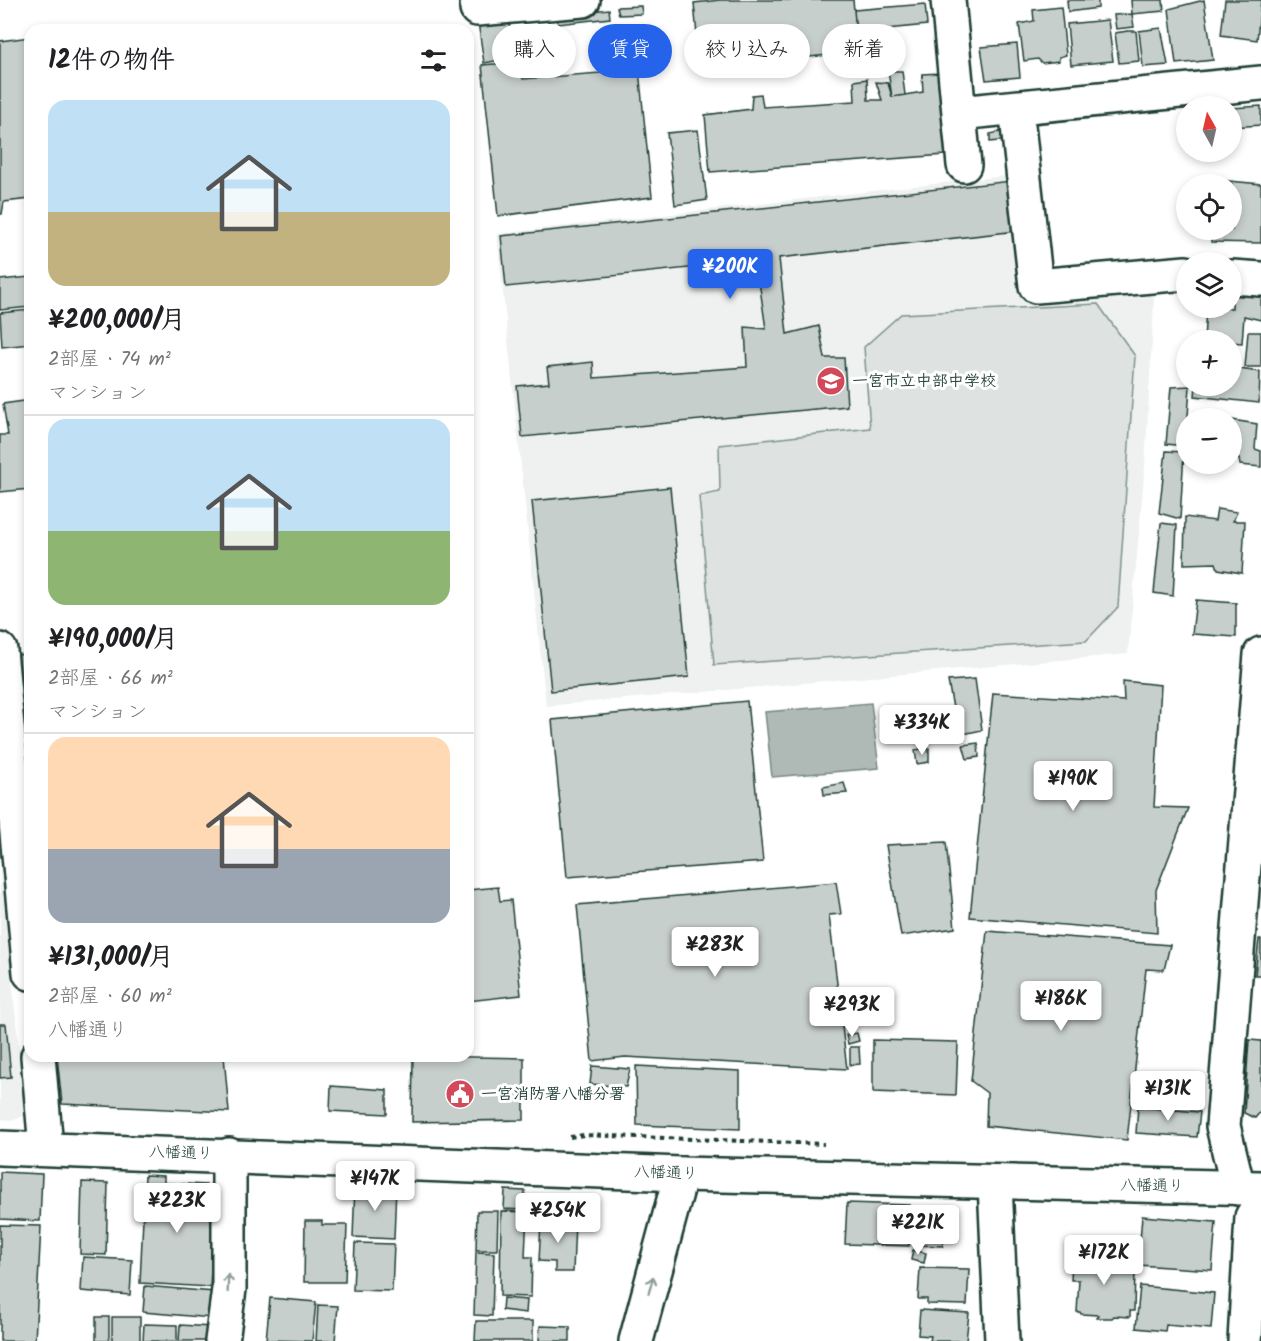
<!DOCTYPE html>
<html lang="ja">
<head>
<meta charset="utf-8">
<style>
  :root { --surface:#fff; --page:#f6f6f6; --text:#202124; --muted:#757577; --line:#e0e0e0; --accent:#2563eb }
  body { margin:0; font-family:Kalam,"Klee One",sans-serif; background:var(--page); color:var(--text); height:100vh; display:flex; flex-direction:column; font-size:22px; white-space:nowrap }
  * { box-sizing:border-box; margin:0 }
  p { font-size:20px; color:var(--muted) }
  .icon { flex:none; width:33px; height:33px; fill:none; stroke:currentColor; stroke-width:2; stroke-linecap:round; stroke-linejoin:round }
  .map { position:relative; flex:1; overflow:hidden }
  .panel { position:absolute; left:24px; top:24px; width:450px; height:1038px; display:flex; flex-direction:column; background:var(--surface); border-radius:18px; box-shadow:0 3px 9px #0003 }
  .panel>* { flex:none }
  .top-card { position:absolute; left:492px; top:24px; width:570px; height:54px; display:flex; gap:12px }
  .needle { width:39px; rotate:352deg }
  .controls { position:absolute; left:1176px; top:96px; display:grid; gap:12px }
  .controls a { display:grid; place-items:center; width:66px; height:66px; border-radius:50%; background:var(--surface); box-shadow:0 3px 9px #0003; font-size:30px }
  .price { position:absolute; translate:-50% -51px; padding:0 14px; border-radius:6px; background:#fff; color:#222; font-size:20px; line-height:39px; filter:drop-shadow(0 2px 3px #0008) }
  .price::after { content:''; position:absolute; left:50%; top:36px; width:18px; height:14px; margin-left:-9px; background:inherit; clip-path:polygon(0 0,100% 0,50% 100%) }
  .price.selected { background:var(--accent); color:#fff }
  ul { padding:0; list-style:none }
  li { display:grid; align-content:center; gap:12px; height:318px; padding:0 24px }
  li+li { border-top:2px solid var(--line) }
  li span { display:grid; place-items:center; height:186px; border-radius:18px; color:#555 }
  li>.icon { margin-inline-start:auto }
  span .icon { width:108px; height:108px; fill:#fffc; stroke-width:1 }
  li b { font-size:26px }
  h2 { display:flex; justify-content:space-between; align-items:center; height:72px; padding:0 24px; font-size:26px }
  .chip { padding:0 21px; border-radius:27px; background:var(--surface); box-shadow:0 3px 9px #0003; font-size:21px; line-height:54px }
  .chip.selected { background:var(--accent); color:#fff }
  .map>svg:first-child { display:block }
  .built { fill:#eef1f0 }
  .green { fill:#dee3e2; stroke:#7e908b; stroke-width:1.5 }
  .water { fill:#afbab7; stroke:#758883; stroke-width:1.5 }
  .building { fill:#c7cfcc; stroke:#1f3d34; stroke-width:1.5 }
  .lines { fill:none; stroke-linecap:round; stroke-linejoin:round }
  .minor-casing { stroke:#1f3d34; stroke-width:38 }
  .tertiary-casing { stroke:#1f3d34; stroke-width:38 }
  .trunk-casing { stroke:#1f3d34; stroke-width:38 }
  .path { stroke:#1f3d34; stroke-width:4; stroke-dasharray:4.5 4.5; stroke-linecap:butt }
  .minor { stroke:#fff; stroke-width:33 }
  .tertiary { stroke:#fff; stroke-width:33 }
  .trunk { stroke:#fff; stroke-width:33 }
  .oneway { stroke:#8f9e9a }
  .labels { text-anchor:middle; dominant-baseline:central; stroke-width:6; stroke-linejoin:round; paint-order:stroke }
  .poi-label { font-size:16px; font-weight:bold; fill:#1f3d34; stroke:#fff; text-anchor:start }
  .street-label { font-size:16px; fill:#1f3d34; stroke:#fff }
</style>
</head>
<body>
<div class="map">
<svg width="1261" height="1341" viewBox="0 0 1261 1341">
  <rect width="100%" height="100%" fill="#fff"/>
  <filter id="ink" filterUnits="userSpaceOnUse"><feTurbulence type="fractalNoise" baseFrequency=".0167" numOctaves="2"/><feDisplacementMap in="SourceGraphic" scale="12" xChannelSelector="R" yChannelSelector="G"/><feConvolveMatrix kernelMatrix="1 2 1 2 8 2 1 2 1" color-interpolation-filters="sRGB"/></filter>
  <g filter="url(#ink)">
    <!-- built -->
    <path class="built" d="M1013,175L1025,296L1155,285L1145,466L1128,654L546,706L497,234Z
      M0,865L26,1115L14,1120L0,1119Z"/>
    <!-- green -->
    <path class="green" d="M1098,304L1135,356L1118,607L1086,641L714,665L699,496L720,492L719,445L870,428L864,347L901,314Z"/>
    <!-- water -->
    <path class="water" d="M871,703L879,768L772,777L765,712Z"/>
    <!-- building -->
    <path class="building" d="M720,0H853L858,52L700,68L694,3Z
      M1067,0H1098V8L1068,12Z
      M1131,0H1163L1164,11L1132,14Z
      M1204,0L1213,60L1176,64L1169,9Z
      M1225,0H1261L1257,40L1221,35Z
      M925,4L927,25L856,32L854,10Z
      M641,6L642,14L619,15L617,7Z
      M1061,7L1066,55L1059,57V61L1042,63L1038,59L1024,61L1019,24L1034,21L1033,10Z
      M609,9L610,18L558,24L557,15Z
      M1132,14L1134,27L1116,29L1114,15Z
      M508,18L510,28L520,27L524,56L484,63L478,22Z
      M1108,20L1113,61L1071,65L1067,24Z
      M1161,28L1168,65L1143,67L1139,31Z
      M1128,31H1136L1139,61L1119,63L1115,33Z
      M30,37V199L4,202L2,214H0V41Z
      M1017,44L1020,77L986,80L981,47Z
      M520,62L523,79L639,70L652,197L498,216L482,65Z
      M888,71H902L905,95L892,97Z
      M941,73L945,155L710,172L705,115L751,109L752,95L761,94L763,107L855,101L854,81L867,79L868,100H882L876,82L888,83L892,97L923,92L922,74Z
      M1261,106V125L1232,127V108Z
      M698,130L707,200L675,205L667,133Z
      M1005,131L1007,140L990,142V134Z
      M1218,180L1261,184V243L1211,242L1212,230H1232V184H1217Z
      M1012,181L1017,231L779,258L787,334L819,326L825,358H844L847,406L522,437L517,386L549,383L547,367L593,362L594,378L747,367L745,327L766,329L756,261L506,287L501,236Z
      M30,277V307L0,310V280Z
      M1232,292H1261V320L1244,316L1242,343L1204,340L1206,308H1232Z
      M30,310V344L2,347L0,313Z
      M1248,332H1261V367H1245Z
      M1232,368L1260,372L1259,403L1195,396L1196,386H1232Z
      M1190,386L1186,446L1166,444L1171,387Z
      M30,400V489L0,492V435H8L3,404Z
      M1232,420L1257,424L1255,449L1261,451V467L1240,465L1239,459H1232Z
      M1166,451L1184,452L1180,519L1159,513Z
      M670,487L689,677L551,691L532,501Z
      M1217,509L1237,512L1233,521H1245L1242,573L1218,569L1216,563L1184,564L1185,517L1215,521Z
      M1161,523L1177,525L1173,596L1154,593Z
      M1196,600L1236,603V637L1192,634Z
      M30,654V738H20L13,655Z
      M975,679L982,730L958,735L948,681Z
      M1123,681L1161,685L1154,807L1188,808L1156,890L1157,933L970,917L993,693L1124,701Z
      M747,701L763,862L567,877L552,720Z
      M978,743L979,757L967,759L963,745Z
      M929,748V762L917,764L915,750Z
      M844,783L847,793L824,795L823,787Z
      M946,842L955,928L901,936L886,845Z
      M836,882L841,914L829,915L847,1069L625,1057L592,1061L577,905Z
      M498,887L500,901L511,900L521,995L468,1001V890Z
      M987,931L1170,945L1164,970L1146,969L1127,1140L986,1126L987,1093L971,1081Z
      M1259,939H1261V975H1255Z
      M0,1024H6L11,1077L0,1078Z
      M857,1033L859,1041L848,1044L846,1035Z
      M873,1040L958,1042L956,1095L873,1092Z
      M1249,1040L1261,1041V1111L1255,1118L1244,1113Z
      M850,1047H859L860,1064L850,1065Z
      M57,1056H224L229,1112L62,1104Z
      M413,1056L524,1058V1120L412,1122Z
      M592,1066L630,1069L626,1087L590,1084Z
      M636,1066L740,1071V1129L637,1125Z
      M331,1086L387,1090V1114L330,1111Z
      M1138,1107L1200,1112L1197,1137L1136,1133Z
      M0,1172L42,1174L40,1221L0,1219Z
      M145,1175L164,1176V1183L206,1185L205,1194H215L210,1287L140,1283Z
      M82,1182L108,1183L106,1255L80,1254Z
      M355,1185L396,1186L394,1239L353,1237Z
      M505,1190L525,1191L524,1210L504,1209Z
      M847,1203L910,1205L909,1246L845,1244Z
      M914,1210H943V1246L913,1245Z
      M477,1211H498L497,1250H476Z
      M501,1211L527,1212L525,1257H532L531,1297L500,1296Z
      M1142,1216L1216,1222L1212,1270L1138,1265Z
      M305,1221H322V1225H347L345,1282H304Z
      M541,1221H575L573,1272H555V1262L539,1261Z
      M0,1225L41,1226L35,1341H0Z
      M1082,1242H1092V1260L1118,1261V1263H1131L1130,1269L1135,1270L1134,1311H1130V1317L1114,1316L1112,1318H1097L1098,1315L1081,1314L1080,1312H1077L1079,1280H1071L1072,1261L1081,1260Z
      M355,1243L394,1244L392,1291L353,1290Z
      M913,1250L926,1253L924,1263L911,1260Z
      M476,1252L494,1253L492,1316L474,1315Z
      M83,1257L132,1260L130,1295L81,1291Z
      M920,1268L969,1269L967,1305L927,1304V1299H918Z
      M145,1286L214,1292L212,1318L143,1312Z
      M1140,1286L1214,1293L1211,1329L1166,1325L1165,1331L1136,1328Z
      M270,1298L316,1302L312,1341L266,1340Z
      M503,1298L527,1300L526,1313L502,1310Z
      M318,1305L338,1306L335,1341H316Z
      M920,1310L969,1313L966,1341H930L931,1336L918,1335Z
      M96,1317H109V1341H96Z
      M112,1317H140V1341H112Z
      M476,1321H533V1341H475Z
      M144,1324L177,1325V1341H143Z
      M180,1325L211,1327L210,1341H179Z
      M540,1326L570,1327V1341H539Z"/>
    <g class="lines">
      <!-- minor casing -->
      <g class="minor-casing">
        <path id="minor" d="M477,0V9L583,0
          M948,0L964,165
          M1016,108L1036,286L1186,273
          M959,113L1261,83
          M1232,277L1261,279
          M995,1183L1002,1341
          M1238,1188L1223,1126L1261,654
          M222,1341L229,1289V1155
          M636,1341L681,1174"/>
      </g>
      <!-- tertiary casing -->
      <g class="tertiary-casing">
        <path id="tertiary" d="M0,650L30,973
          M38,1056L46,1148
          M0,1148L681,1174L1261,1188"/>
      </g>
      <!-- trunk casing -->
      <g class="trunk-casing">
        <path id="trunk" d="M1245,1341L1252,1217L1261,1203"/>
      </g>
      <!-- path -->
      <path class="path" d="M570,1137L584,1135L824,1144"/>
      <!-- minor -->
      <use href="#minor" class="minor"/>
      <!-- tertiary -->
      <use href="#tertiary" class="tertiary"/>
      <!-- trunk -->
      <use href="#trunk" class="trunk"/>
    </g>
    <!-- one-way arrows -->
    <defs><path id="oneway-shaft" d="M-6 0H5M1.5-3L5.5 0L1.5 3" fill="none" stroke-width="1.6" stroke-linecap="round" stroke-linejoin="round" transform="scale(1.5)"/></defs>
    <g class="oneway">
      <use href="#oneway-shaft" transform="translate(228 1283) rotate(-88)"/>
      <use href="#oneway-shaft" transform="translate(651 1285) rotate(-74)"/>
    </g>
  </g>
  <!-- icons -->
  <defs>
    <g id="school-disc" transform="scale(1.5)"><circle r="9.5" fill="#d1495b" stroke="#fff"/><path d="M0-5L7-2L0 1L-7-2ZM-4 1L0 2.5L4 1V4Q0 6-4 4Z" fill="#fff"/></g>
    <g id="civic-disc" transform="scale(1.5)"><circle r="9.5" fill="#d1495b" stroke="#fff"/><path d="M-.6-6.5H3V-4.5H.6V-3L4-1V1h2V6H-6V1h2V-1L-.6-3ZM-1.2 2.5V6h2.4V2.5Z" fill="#fff"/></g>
  </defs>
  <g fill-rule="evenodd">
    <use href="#school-disc" x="831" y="381"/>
    <use href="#civic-disc" x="460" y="1094"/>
  </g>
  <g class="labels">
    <!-- poi labels -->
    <g class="poi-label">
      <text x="852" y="381">一宮市立中部中学校</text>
      <text x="481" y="1094">一宮消防署八幡分署</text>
    </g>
    <!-- street labels -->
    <g class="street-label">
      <text transform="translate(181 1153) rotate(2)">八幡通り</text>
      <text transform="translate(666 1173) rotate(2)">八幡通り</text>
      <text transform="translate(1152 1186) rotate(1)">八幡通り</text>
    </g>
  </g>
</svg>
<div class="controls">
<a><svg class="needle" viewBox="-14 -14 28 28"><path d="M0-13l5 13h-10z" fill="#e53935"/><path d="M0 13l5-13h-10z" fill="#757577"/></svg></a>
<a><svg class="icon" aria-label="locate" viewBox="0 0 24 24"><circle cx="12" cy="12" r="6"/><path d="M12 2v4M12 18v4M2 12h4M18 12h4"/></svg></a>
<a><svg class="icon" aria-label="layers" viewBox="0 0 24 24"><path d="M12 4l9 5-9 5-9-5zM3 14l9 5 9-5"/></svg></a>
<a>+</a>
<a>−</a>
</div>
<b class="price selected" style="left:730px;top:300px">¥200K</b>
<b class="price" style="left:922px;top:756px">¥334K</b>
<b class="price" style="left:1073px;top:812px">¥190K</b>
<b class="price" style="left:715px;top:978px">¥283K</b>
<b class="price" style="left:1061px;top:1032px">¥186K</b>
<b class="price" style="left:852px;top:1038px">¥293K</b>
<b class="price" style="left:1168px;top:1122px">¥131K</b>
<b class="price" style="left:375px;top:1212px">¥147K</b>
<b class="price" style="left:177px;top:1234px">¥223K</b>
<b class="price" style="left:558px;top:1244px">¥254K</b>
<b class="price" style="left:918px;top:1256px">¥221K</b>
<b class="price" style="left:1104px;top:1286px">¥172K</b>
<div class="top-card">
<a class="chip">購入</a>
<a class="chip selected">賃貸</a>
<a class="chip">絞り込み</a>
<a class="chip">新着</a>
</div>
<section class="panel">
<h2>12件の物件<svg class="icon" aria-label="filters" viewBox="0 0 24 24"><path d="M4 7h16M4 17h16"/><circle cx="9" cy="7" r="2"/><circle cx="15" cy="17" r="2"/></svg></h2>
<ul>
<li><span style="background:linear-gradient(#bfe0f5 60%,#c2b280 0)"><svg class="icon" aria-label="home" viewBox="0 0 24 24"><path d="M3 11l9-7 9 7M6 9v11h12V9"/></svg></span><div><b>¥200,000/月</b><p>2部屋 · 74 m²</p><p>マンション</p></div></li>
<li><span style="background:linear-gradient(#bfe0f5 60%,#8fb573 0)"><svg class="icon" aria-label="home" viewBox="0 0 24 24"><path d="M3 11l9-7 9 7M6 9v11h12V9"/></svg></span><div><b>¥190,000/月</b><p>2部屋 · 66 m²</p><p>マンション</p></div></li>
<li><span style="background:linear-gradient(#ffd9b3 60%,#9aa5b1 0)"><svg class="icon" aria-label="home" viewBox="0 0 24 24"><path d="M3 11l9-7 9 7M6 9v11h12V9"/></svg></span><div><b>¥131,000/月</b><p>2部屋 · 60 m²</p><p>八幡通り</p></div></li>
</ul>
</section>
</div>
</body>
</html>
